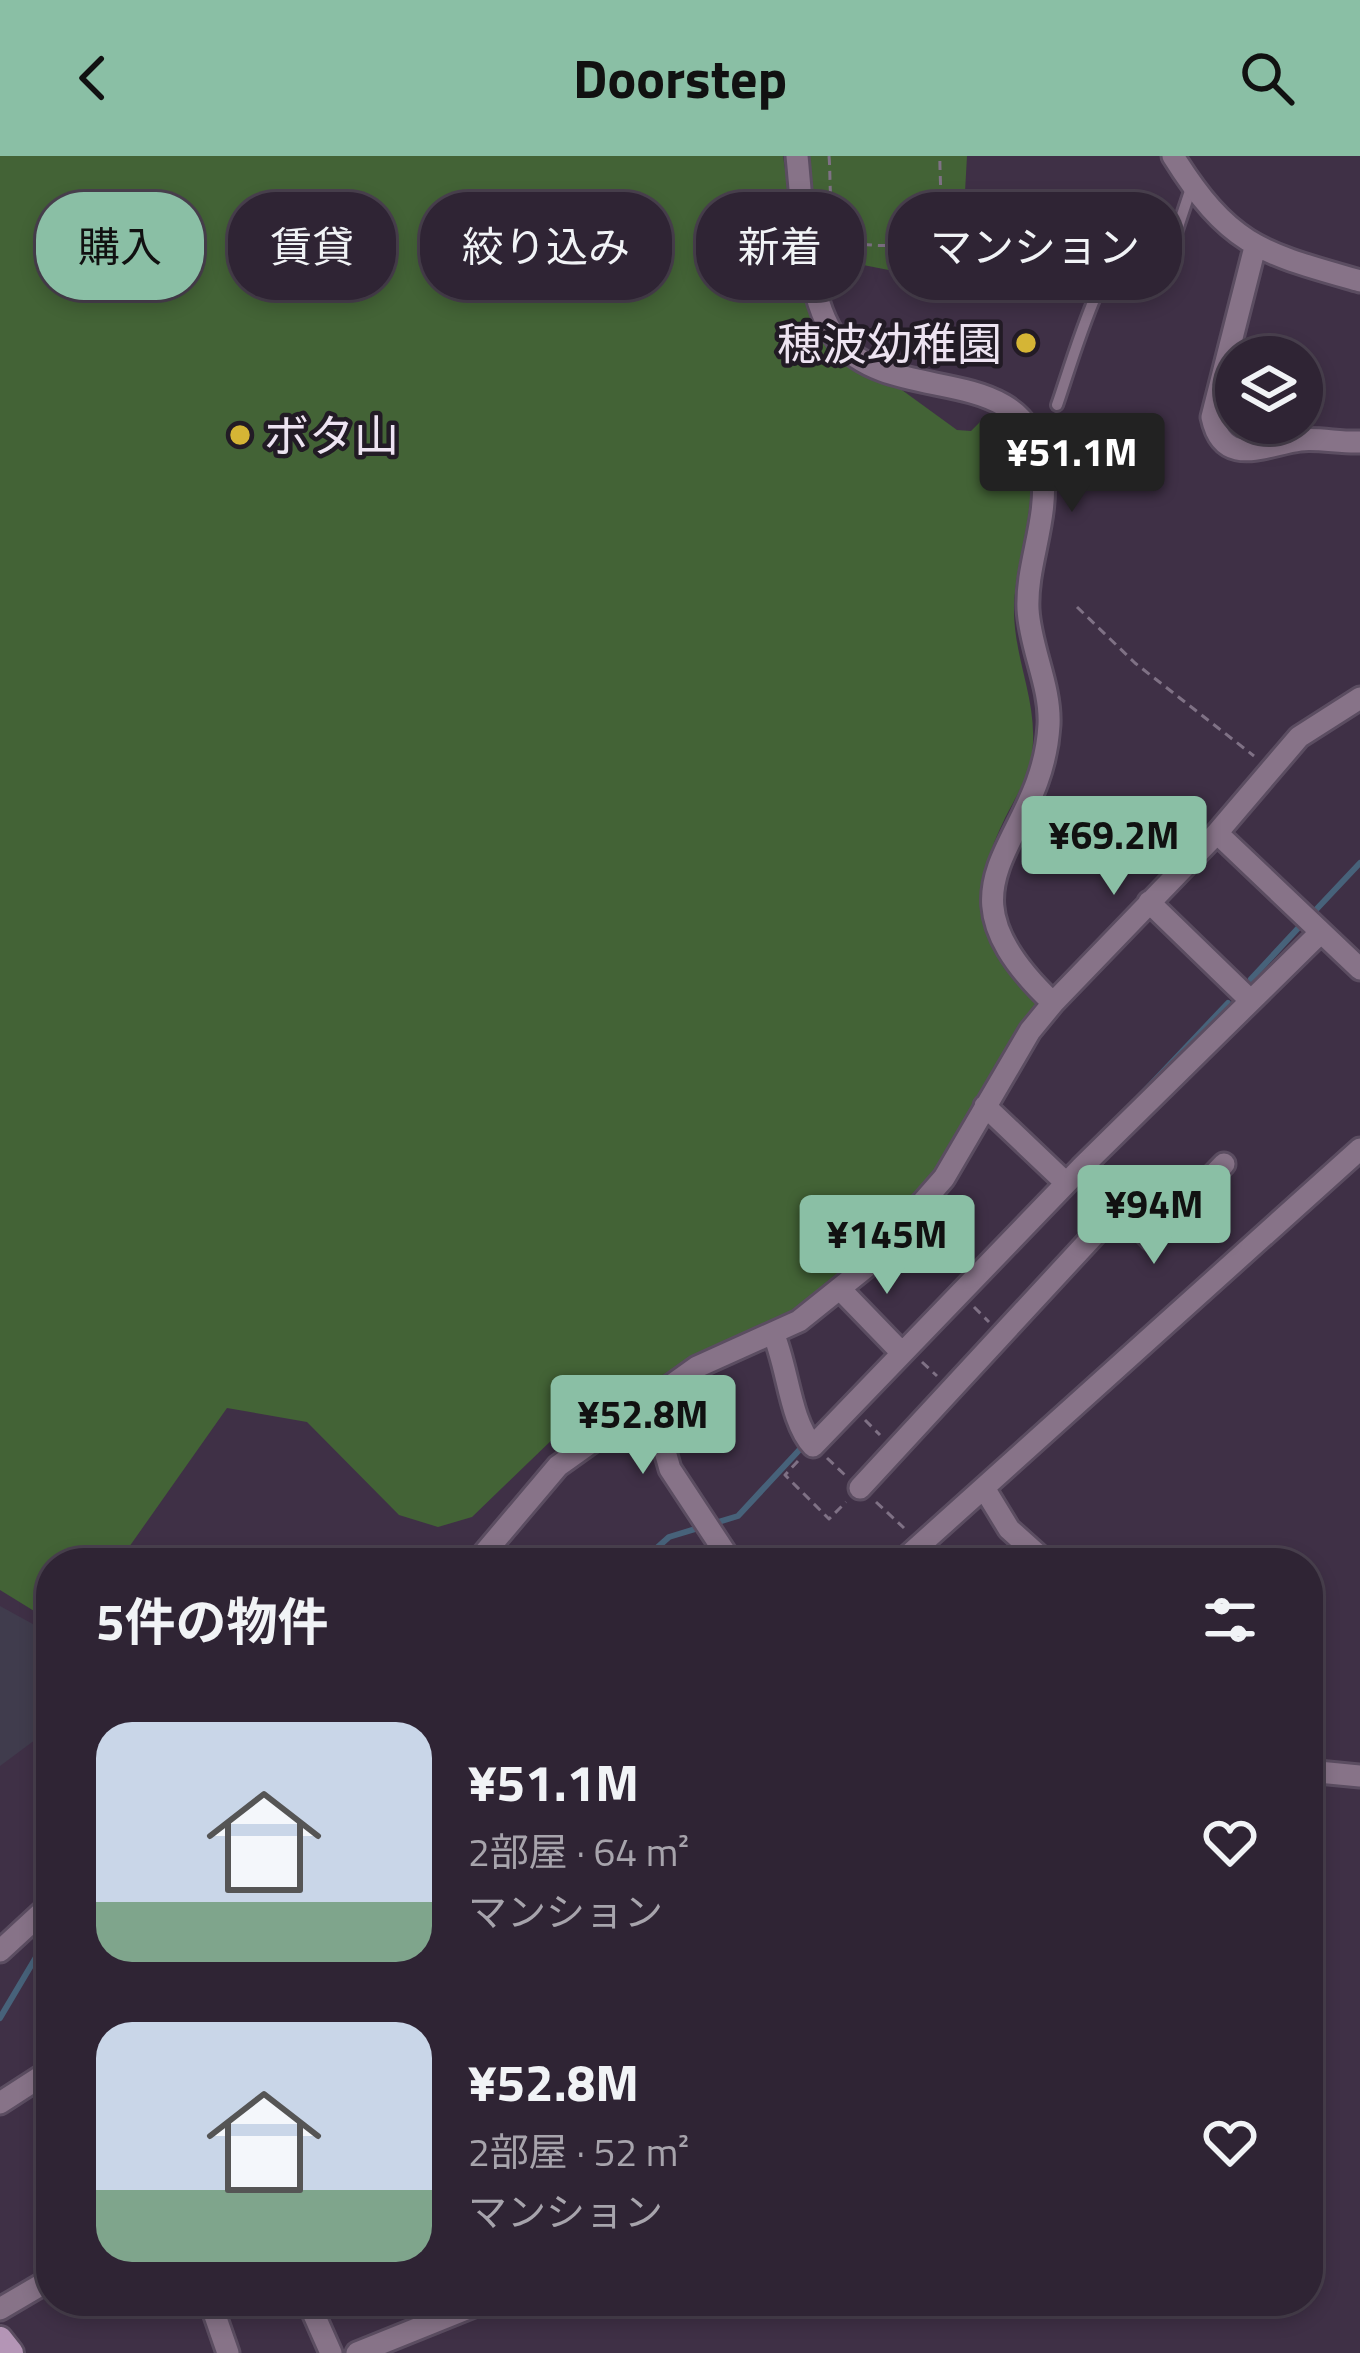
<!DOCTYPE html>
<html lang="ja">
<head>
<meta charset="utf-8">
<style>
  :root { --surface:#2f2434; --page:#3b3040; --text:#f1f3f6; --muted:#a7a4ac; --line:#4a414f; --accent:#8abfa5 }
  body { margin:0; font-family:"Titillium Web","Noto Sans JP",sans-serif; background:var(--page); color:var(--text); height:100vh; display:flex; flex-direction:column; font-size:45px; white-space:nowrap }
  * { box-sizing:border-box; margin:0 }
  p { font-size:39px; color:var(--muted) }
  .icon { flex:none; width:66px; height:66px; fill:none; stroke:currentColor; stroke-width:2; stroke-linecap:round; stroke-linejoin:round }
  .map { position:relative; flex:1; overflow:hidden }
  .details { position:absolute; left:36px; top:1392px; width:1287px; height:768px; display:flex; flex-direction:column; background:var(--surface); border-radius:48px; box-shadow:0 6px 18px #0003,0 0 0 3px var(--line) }
  .details>* { flex:none }
  .banner { position:absolute; left:36px; top:36px; width:1290px; height:108px; display:flex; gap:24px }
  .fabs { position:absolute; left:1215px; top:180px; display:grid; gap:24px }
  .fabs a { display:grid; place-items:center; width:108px; height:108px; border-radius:50%; background:var(--surface); box-shadow:0 6px 18px #0003,0 0 0 3px var(--line); font-size:60px }
  .price { position:absolute; translate:-50% -102px; padding:0 27px; border-radius:12px; background:var(--accent); color:#111; font-size:39px; line-height:78px; filter:drop-shadow(0 3px 6px #0008) }
  .price::after { content:''; position:absolute; left:50%; top:72px; width:36px; height:27px; margin-left:-18px; background:inherit; clip-path:polygon(0 0,100% 0,50% 100%) }
  .price.selected { background:#222; color:#fff }
  ul { padding:0; list-style:none }
  li { display:flex; align-items:center; gap:36px; height:300px; padding:0 60px }
  li span { display:grid; place-items:center; flex:none; width:336px; height:240px; border-radius:36px; color:#555 }
  li>.icon { margin-inline-start:auto }
  span .icon { width:144px; height:144px; fill:#fffc; stroke-width:1 }
  li b { font-size:51px }
  h2 { display:flex; justify-content:space-between; align-items:center; height:144px; padding:0 60px; font-size:51px }
  .tag { padding:0 42px; border-radius:48px; background:var(--surface); box-shadow:0 6px 18px #0003,0 0 0 3px var(--line); font-size:42px; line-height:108px }
  .tag.selected { background:var(--accent); color:#111 }
  header { display:flex; justify-content:space-between; align-items:center; height:156px; padding:0 60px; background:var(--accent); color:#111; font-size:54px; font-weight:700 }
  .map>svg:first-child { display:block }
  .industrial { fill:#403c4d }
  .green { fill:#436336 }
  .lines { fill:none; stroke-linecap:round; stroke-linejoin:round }
  .stream { stroke:#47627a; stroke-width:6 }
  .lane-casing { stroke:#5b4d61; stroke-width:16 }
  .street-casing { stroke:#5b4d61; stroke-width:27 }
  .secondary-casing { stroke:#5b4d61; stroke-width:30 }
  .path { stroke:#7f7185; stroke-width:3; stroke-dasharray:9 6; stroke-linecap:butt }
  .lane { stroke:#877388; stroke-width:10 }
  .street { stroke:#877388; stroke-width:21 }
  .secondary { stroke:#b495b6; stroke-width:24 }
  .poi-dot { fill:#d5b535; stroke:#221b25; stroke-width:4.5 }
  .labels { text-anchor:middle; dominant-baseline:central; stroke-width:9; stroke-linejoin:round; paint-order:stroke }
  .poi-label { font-size:45px; fill:#ede3f1; stroke:#221b25; text-anchor:end }
</style>
</head>
<body>
<header><svg class="icon" aria-label="back" viewBox="0 0 24 24"><path d="M15 5l-7 7 7 7"/></svg>Doorstep<svg class="icon" aria-label="search" viewBox="0 0 24 24"><circle cx="10" cy="10" r="6"/><path d="M15 15l6 6"/></svg></header>
<div class="map">
<svg width="1360" height="2197" viewBox="0 0 1360 2197">
  <rect width="100%" height="100%" fill="#3f3046"/>
  <!-- industrial -->
  <path class="industrial" d="M0,1450L51,1478V1572L0,1610Z"/>
  <!-- green -->
  <path class="green" d="M0,0H783L806,148L823,186L846,206L884,221L957,274L971,275L985,261L1004,257C1056,320 1016,383 1014,451C1013,505 1041,549 1031,604C1027,624 1014,644 1005,662C967,740 971,790 1041,846L965,962L936,1020L852,1115L783,1165L695,1201L559,1277L472,1361L438,1371L399,1359L307,1266L227,1252L122,1401L51,1407V1444L39,1458L0,1434Z
    M805,0H967L962,90L945,87L937,114L906,111L904,117L817,100Z"/>
  <g class="lines">
    <!-- stream -->
    <path class="stream" d="M1311,759L1360,707
      M1251,823L1302,768
      M1137,943L1228,847
      M640,1407L669,1381L738,1360L803,1290
      M0,1862L51,1776"/>
    <!-- lane casing -->
    <g class="lane-casing">
      <path id="lane" d="M1057,249C1069,216 1103,91 1137,82C1148,80 1163,83 1174,83L1191,32"/>
    </g>
    <!-- street casing -->
    <g class="street-casing">
      <path id="street" d="M797,0C802,49 806,147 838,185C895,252 1025,202 1042,309C1050,363 1026,406 1028,453C1030,492 1051,530 1049,569C1042,692 923,724 1053,847
        M1173,0C1230,91 1262,97 1360,125
        M1255,91L1212,261C1223,313 1264,289 1300,284C1319,282 1341,287 1360,286
        M1217,677L1360,813
        M1149,746L1249,843
        M985,950L1066,1027
        M1081,1012L1151,1083L1224,1008
        M841,1134L902,1197
        M773,1177C788,1211 790,1266 813,1290L1081,1012L1320,777
        M651,1246L670,1313L732,1407
        M860,1332L1120,1051
        M984,1332L1009,1373L1047,1407
        M476,1407L558,1310L697,1211L799,1165L865,1112L944,1022L1030,875L1053,847L1217,677L1299,581L1360,542
        M900,1407L1360,993
        M1308,1615L1360,1620
        M0,1795L51,1748
        M0,1947L51,1914
        M210,2145L228,2197
        M308,2145L331,2197
        M0,2153L51,2123
        M357,2197L486,2145"/>
    </g>
    <!-- secondary casing -->
    <g class="secondary-casing">
      <path id="secondary" d="M0,2183L11,2197"/>
    </g>
    <!-- path -->
    <path class="path" d="M829,0C831,21 828,56 838,75C850,96 920,93 933,74C945,58 939,19 940,0
      M1077,451L1135,507L1254,600
      M974,1151L989,1166
      M922,1206L937,1220
      M865,1264L880,1279
      M827,1302L846,1320
      M798,1305L785,1319L829,1363L846,1346
      M876,1346L904,1372"/>
    <!-- lane -->
    <use href="#lane" class="lane"/>
    <!-- street -->
    <use href="#street" class="street"/>
    <!-- secondary -->
    <use href="#secondary" class="secondary"/>
  </g>
  <!-- markers -->
  <g class="poi-dot">
    <circle cx="1026" cy="187" r="12"/>
    <circle cx="240" cy="279" r="12"/>
  </g>
  <g class="labels">
    <!-- poi labels -->
    <g class="poi-label">
      <text x="1002" y="187">穂波幼稚園</text>
      <text x="264" y="279" text-anchor="start">ボタ山</text>
    </g>
  </g>
</svg>
<div class="fabs">
<a><svg class="icon" aria-label="layers" viewBox="0 0 24 24"><path d="M12 4l9 5-9 5-9-5zM3 14l9 5 9-5"/></svg></a>
</div>
<b class="price selected" style="left:1072px;top:359px">¥51.1M</b>
<b class="price" style="left:1114px;top:742px">¥69.2M</b>
<b class="price" style="left:1154px;top:1111px">¥94M</b>
<b class="price" style="left:887px;top:1141px">¥145M</b>
<b class="price" style="left:643px;top:1321px">¥52.8M</b>
<div class="banner">
<a class="tag selected">購入</a>
<a class="tag">賃貸</a>
<a class="tag">絞り込み</a>
<a class="tag">新着</a>
<a class="tag">マンション</a>
</div>
<section class="details">
<h2>5件の物件<svg class="icon" aria-label="filters" viewBox="0 0 24 24"><path d="M4 7h16M4 17h16"/><circle cx="9" cy="7" r="2"/><circle cx="15" cy="17" r="2"/></svg></h2>
<ul>
<li><span style="background:linear-gradient(#c9d6e8 75%,#7fa58c 0)"><svg class="icon" aria-label="home" viewBox="0 0 24 24"><path d="M3 11l9-7 9 7M6 9v11h12V9"/></svg></span><div><b>¥51.1M</b><p>2部屋 · 64 m²</p><p>マンション</p></div><svg class="icon" aria-label="heart" viewBox="0 0 24 24"><path d="M12 20l-8-8c-3-5 5-10 8-4 3-6 11-1 8 4z"/></svg></li>
<li><span style="background:linear-gradient(#c9d6e8 70%,#7fa58c 0)"><svg class="icon" aria-label="home" viewBox="0 0 24 24"><path d="M3 11l9-7 9 7M6 9v11h12V9"/></svg></span><div><b>¥52.8M</b><p>2部屋 · 52 m²</p><p>マンション</p></div><svg class="icon" aria-label="heart" viewBox="0 0 24 24"><path d="M12 20l-8-8c-3-5 5-10 8-4 3-6 11-1 8 4z"/></svg></li>
</ul>
</section>
</div>
</body>
</html>
